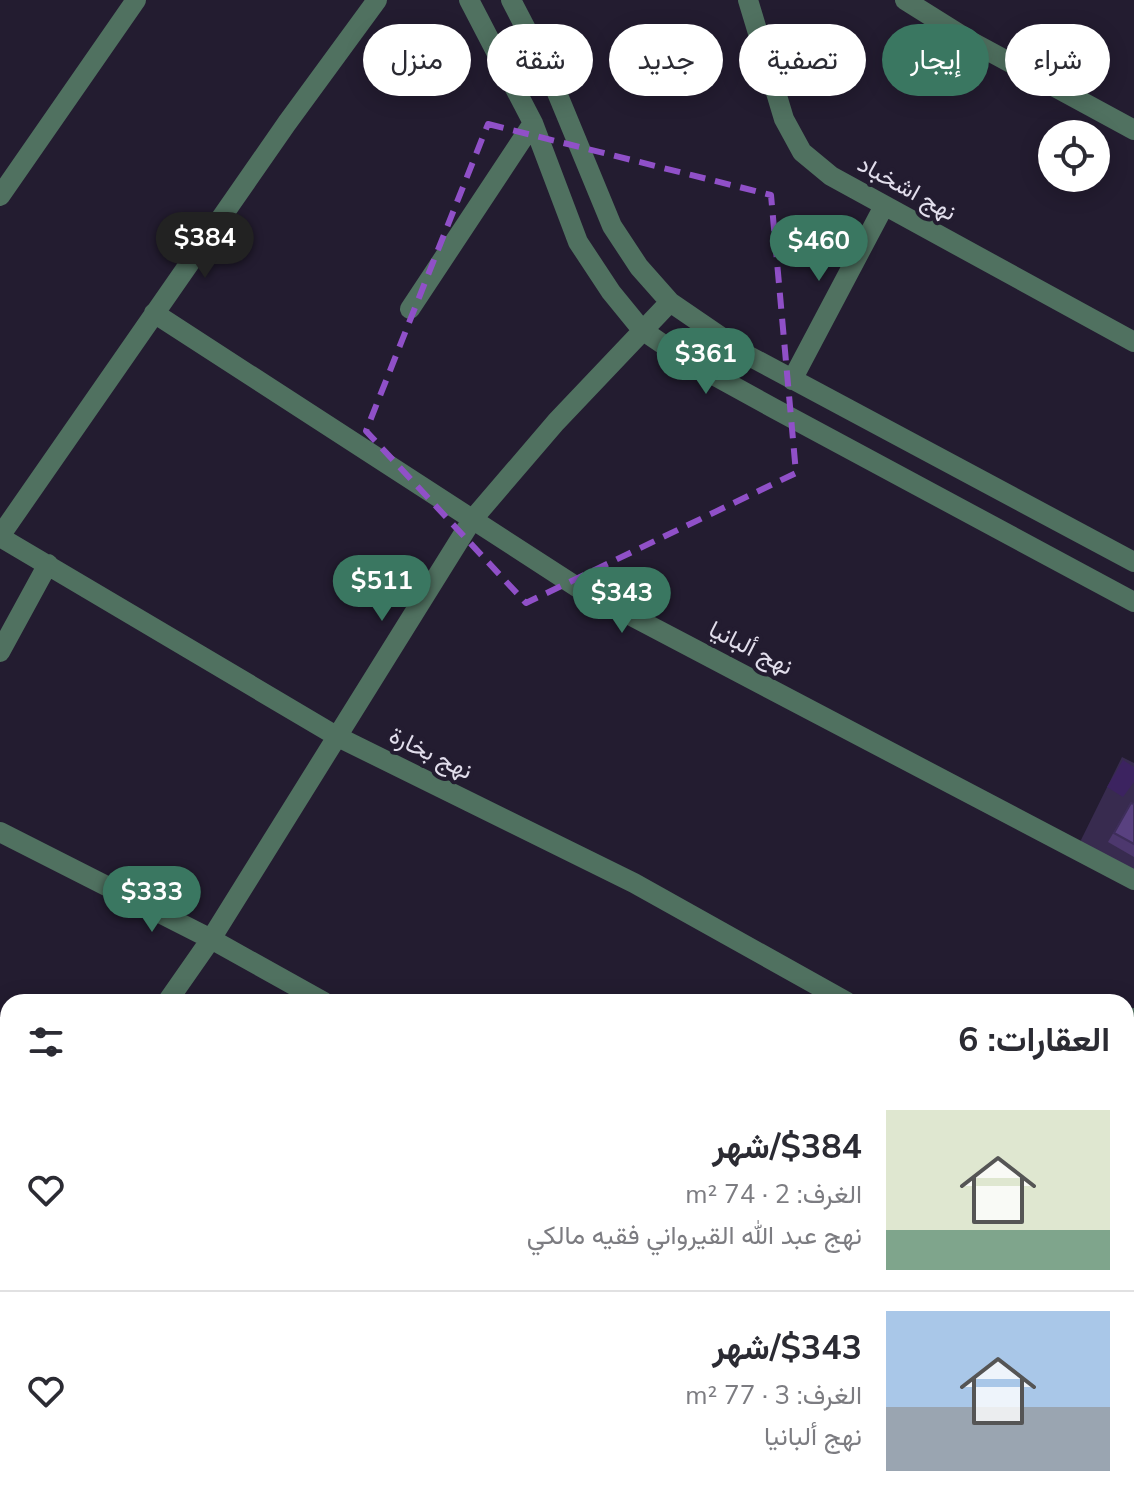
<!DOCTYPE html>
<html lang="ar">
<head>
<meta charset="utf-8">
<style>
  :root { --surface:#fff; --page:#f2f2f3; --text:#2b2b33; --muted:#7c7c81; --line:#e1e1e2; --accent:#3a7761 }
  body { margin:0; font-family:"Nunito Sans",Vazirmatn,sans-serif; background:var(--page); color:var(--text); direction:rtl; height:100vh; display:flex; flex-direction:column; font-size:30px; white-space:nowrap }
  * { box-sizing:border-box; margin:0 }
  p { font-size:26px; color:var(--muted) }
  .icon { flex:none; width:44px; height:44px; fill:none; stroke:currentColor; stroke-width:2; stroke-linecap:round; stroke-linejoin:round }
  .map { position:relative; flex:1; overflow:hidden; direction:ltr }
  .side { position:absolute; left:0px; top:994px; width:1134px; height:514px; display:flex; flex-direction:column; background:var(--surface); border-radius:24px 24px 0 0; box-shadow:0 4px 20px #0003; direction:rtl }
  .side>* { flex:none }
  .top-card { position:absolute; left:24px; top:24px; width:1086px; height:72px; direction:rtl; display:flex; gap:16px }
  .controls { position:absolute; left:1038px; top:120px; display:grid; gap:16px }
  .controls a { display:grid; place-items:center; width:72px; height:72px; border-radius:50%; background:var(--surface); box-shadow:0 4px 20px #0003; font-size:40px }
  .price { position:absolute; translate:-50% -68px; padding:0 18px; border-radius:28px; background:var(--accent); color:#fff; font-size:26px; line-height:52px; filter:drop-shadow(0 2px 4px #0008) }
  .price::after { content:''; position:absolute; left:50%; top:48px; width:24px; height:18px; margin-left:-12px; background:inherit; clip-path:polygon(0 0,100% 0,50% 100%) }
  .price.active { background:#222; color:#fff }
  ul { padding:0; list-style:none }
  li { display:flex; align-items:center; gap:24px; height:200px; padding:0 24px }
  li+li { border-top:2px solid var(--line) }
  li span { display:grid; place-items:center; flex:none; width:224px; height:160px; border-radius:0px; color:#555 }
  li>.icon { margin-inline-start:auto }
  span .icon { width:96px; height:96px; fill:#fffc; stroke-width:1 }
  li b { font-size:34px }
  h2 { display:flex; justify-content:space-between; align-items:center; height:96px; padding:0 24px; font-size:34px }
  .chip { padding:0 28px; border-radius:36px; background:var(--surface); box-shadow:0 4px 20px #0003; font-size:28px; line-height:72px }
  .chip.active { background:var(--accent); color:#fff }
  .map>svg:first-child { display:block }
  .green { fill:#382b4f }
  .water { fill:#3c2360 }
  .lines { fill:none; stroke-linecap:round; stroke-linejoin:round }
  .path { stroke:#7e798a; stroke-width:5; stroke-dasharray:8 4; stroke-linecap:butt }
  .minor { stroke:#507160; stroke-width:20 }
  .major { stroke:#7cc39f; stroke-width:20 }
  .wall { fill:#4d386e }
  .building { fill:#594180; stroke:#3e2e5a; stroke-width:2 }
  .marked { fill:none; stroke:#9050c8; stroke-width:6; stroke-dasharray:16 10; stroke-linejoin:round }
  .labels { text-anchor:middle; dominant-baseline:central; stroke-width:8; stroke-linejoin:round; paint-order:stroke }
  .street-label { font-size:24px; fill:#e2deec; stroke:#231c30 }
</style>
</head>
<body>
<div class="map">
<svg width="1134" height="1507" viewBox="0 0 1134 1507">
  <rect width="100%" height="100%" fill="#231c30"/>
  <!-- green -->
  <path class="green" d="M1122,757L1134,763V871L1080,842Z
    M629,1500H830L842,1507H625Z"/>
  <!-- water -->
  <path class="water" d="M1123,760L1134,767V782L1123,797L1107,787Z"/>
  <g class="lines">
    <!-- path -->
    <path class="path" d="M732,1500L743,1507"/>
    <!-- minor -->
    <path class="minor" d="M469,0L533,123L578,242L611,292L642,330L686,360L775,409L1134,602
      M511,0L548,71L612,226L639,267L670,302L749,356L1134,562
      M748,0L784,119L802,152L831,176L1134,342
      M905,0L972,42L1134,130
      M0,196L136,0
      M410,309L533,123
      M154,313L580,589L1134,880
      M792,380L884,206
      M0,536L287,123L377,0
      M0,537L338,737L634,883L847,1002
      M0,652L48,564
      M0,832L211,939L324,1002
      M167,1002L211,939L472,520L556,422L670,302
      M1126,1033L1134,1018
      M0,1095L8,1100
      M1126,1115L1134,1112
      M1126,1378L1134,1383
      M1126,1496L1134,1482
      M527,1500L539,1507
      M871,1500L883,1507
      M280,1507L284,1500"/>
    <!-- major -->
    <path class="major" d="M0,1409L8,1415
      M0,1454L8,1459
      M73,1500L85,1507
      M135,1500L146,1507"/>
  </g>
  <!-- wall -->
  <path class="wall" d="M1131,803L1134,804V857L1108,842Z"/>
  <!-- building -->
  <path class="building" d="M1131,803L1134,804V844L1114,833Z"/>
  <!-- marked area -->
  <path class="marked" d="M488,124L771,195L796,473L526,603L366,431Z"/>
  <g class="labels">
    <!-- street labels -->
    <g class="street-label">
      <text transform="translate(907 188) rotate(29)">نهج اشخباد</text>
      <text transform="translate(751 648) rotate(27)">نهج ألبانيا</text>
      <text transform="translate(431 753) rotate(26)">نهج بخارة</text>
    </g>
  </g>
</svg>
<div class="controls">
<a><svg class="icon" aria-label="locate" viewBox="0 0 24 24"><circle cx="12" cy="12" r="6"/><path d="M12 2v4M12 18v4M2 12h4M18 12h4"/></svg></a>
</div>
<b class="price active" style="left:205px;top:280px">$384</b>
<b class="price" style="left:819px;top:283px">$460</b>
<b class="price" style="left:706px;top:396px">$361</b>
<b class="price" style="left:382px;top:623px">$511</b>
<b class="price" style="left:622px;top:635px">$343</b>
<b class="price" style="left:152px;top:934px">$333</b>
<div class="top-card">
<a class="chip">شراء</a>
<a class="chip active">إيجار</a>
<a class="chip">تصفية</a>
<a class="chip">جديد</a>
<a class="chip">شقة</a>
<a class="chip">منزل</a>
</div>
<section class="side">
<h2>العقارات: 6<svg class="icon" aria-label="filters" viewBox="0 0 24 24"><path d="M4 7h16M4 17h16"/><circle cx="9" cy="7" r="2"/><circle cx="15" cy="17" r="2"/></svg></h2>
<ul>
<li><span style="background:linear-gradient(#dfe7d0 75%,#7fa58c 0)"><svg class="icon" aria-label="home" viewBox="0 0 24 24"><path d="M3 11l9-7 9 7M6 9v11h12V9"/></svg></span><div><b>$384/شهر</b><p>الغرف: 2 · 74 m²</p><p>نهج عبد الله القيرواني فقيه مالكي</p></div><svg class="icon" aria-label="heart" viewBox="0 0 24 24"><path d="M12 20l-8-8c-3-5 5-10 8-4 3-6 11-1 8 4z"/></svg></li>
<li><span style="background:linear-gradient(#a9c7e8 60%,#9aa5b1 0)"><svg class="icon" aria-label="home" viewBox="0 0 24 24"><path d="M3 11l9-7 9 7M6 9v11h12V9"/></svg></span><div><b>$343/شهر</b><p>الغرف: 3 · 77 m²</p><p>نهج ألبانيا</p></div><svg class="icon" aria-label="heart" viewBox="0 0 24 24"><path d="M12 20l-8-8c-3-5 5-10 8-4 3-6 11-1 8 4z"/></svg></li>
</ul>
</section>
</div>
</body>
</html>
